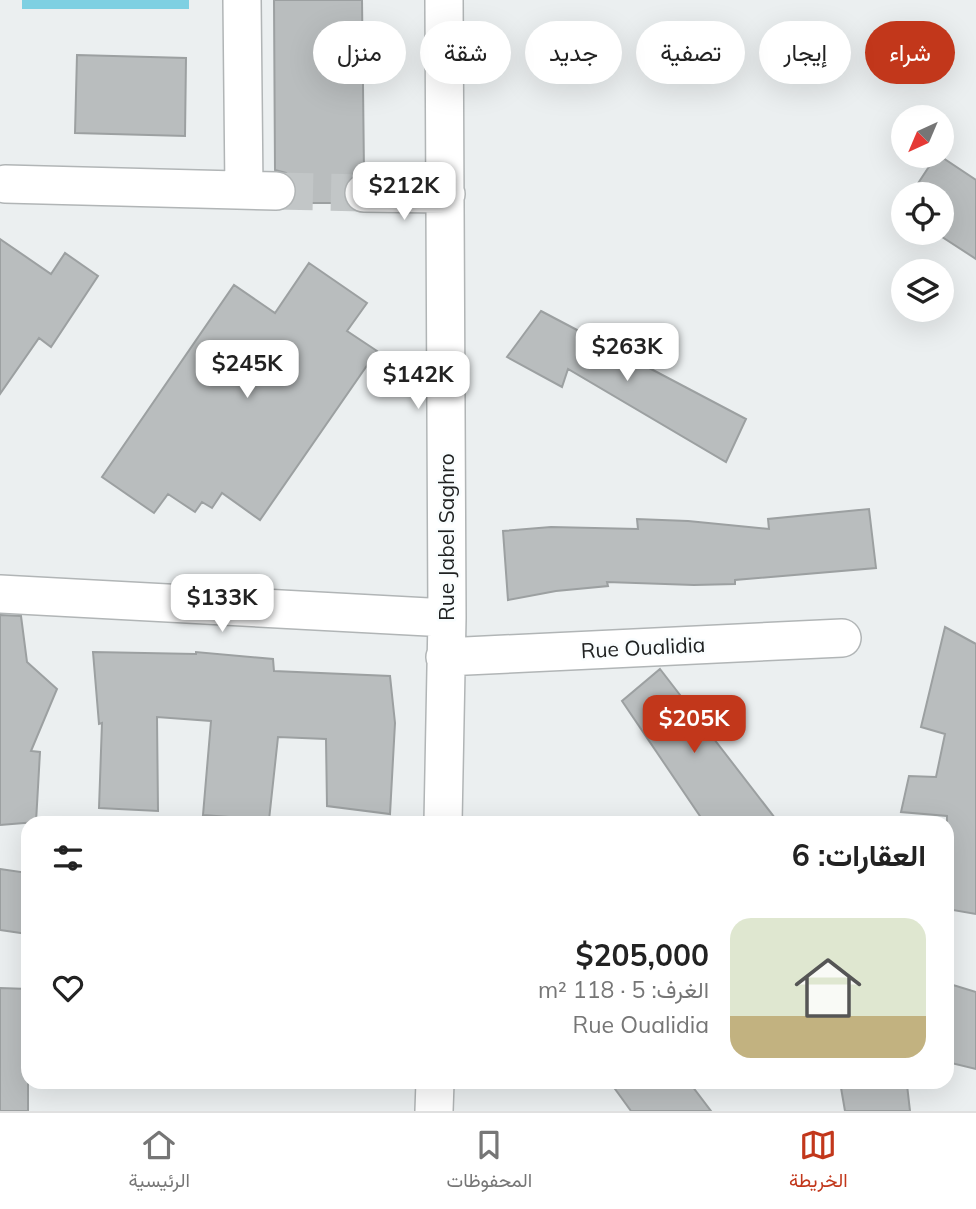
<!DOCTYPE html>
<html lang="ar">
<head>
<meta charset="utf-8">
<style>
  :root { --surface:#fff; --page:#f6f6f6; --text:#222; --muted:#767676; --line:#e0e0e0; --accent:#c2371b }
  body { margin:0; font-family:Mulish,Vazirmatn,sans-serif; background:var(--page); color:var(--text); direction:rtl; height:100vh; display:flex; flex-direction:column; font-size:26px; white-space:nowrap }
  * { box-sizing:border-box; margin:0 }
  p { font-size:23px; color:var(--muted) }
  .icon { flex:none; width:38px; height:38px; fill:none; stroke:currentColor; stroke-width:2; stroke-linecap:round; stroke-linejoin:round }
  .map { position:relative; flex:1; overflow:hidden; direction:ltr }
  .sheet { position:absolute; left:21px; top:816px; width:933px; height:273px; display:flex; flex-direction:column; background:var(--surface); border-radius:21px; box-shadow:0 7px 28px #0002; direction:rtl }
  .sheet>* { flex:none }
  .hud { position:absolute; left:21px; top:21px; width:934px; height:63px; direction:rtl; display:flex; gap:14px }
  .needle { width:46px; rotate:224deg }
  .fabs { position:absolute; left:891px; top:105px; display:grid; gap:14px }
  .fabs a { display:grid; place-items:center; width:63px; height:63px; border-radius:50%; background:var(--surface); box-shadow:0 7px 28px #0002; font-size:35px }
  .price { position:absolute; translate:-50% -60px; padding:0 16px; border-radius:14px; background:#fff; color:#222; font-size:23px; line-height:46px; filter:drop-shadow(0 2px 4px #0008) }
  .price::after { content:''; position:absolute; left:50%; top:42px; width:21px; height:16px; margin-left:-10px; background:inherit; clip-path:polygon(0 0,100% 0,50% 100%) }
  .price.current { background:var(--accent); color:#fff }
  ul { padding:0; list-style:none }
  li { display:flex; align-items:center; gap:21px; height:175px; padding:0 28px }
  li+li { border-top:2px solid var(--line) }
  li span { display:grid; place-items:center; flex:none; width:196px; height:140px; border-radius:21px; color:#555 }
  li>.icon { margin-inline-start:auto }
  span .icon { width:84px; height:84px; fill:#fffc; stroke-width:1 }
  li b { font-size:30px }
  h2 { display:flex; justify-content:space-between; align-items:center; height:84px; padding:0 28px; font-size:30px }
  .chip { padding:0 24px; border-radius:32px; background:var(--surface); box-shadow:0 7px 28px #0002; font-size:24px; line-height:63px }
  .chip.current { background:var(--accent); color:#fff }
  .dock { display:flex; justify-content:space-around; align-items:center; height:98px; border-top:2px solid var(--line); background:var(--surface); font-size:19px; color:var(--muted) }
  .dock a { display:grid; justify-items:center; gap:4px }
  .dock .current { color:var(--accent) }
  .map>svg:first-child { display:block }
  .green { fill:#7ed0e2 }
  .building { fill:#b9bdbe; stroke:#9ca0a1; stroke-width:2 }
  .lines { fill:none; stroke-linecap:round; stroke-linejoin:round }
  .minor-tunnel { stroke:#c2c6c7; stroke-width:37; stroke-dasharray:37 18; stroke-linecap:butt }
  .minor-casing { stroke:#b1b5b6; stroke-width:40 }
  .minor { stroke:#fff; stroke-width:37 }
  .labels { text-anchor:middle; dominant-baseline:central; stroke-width:5; stroke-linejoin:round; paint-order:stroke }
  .street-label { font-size:21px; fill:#202222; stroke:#f9fdfe }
</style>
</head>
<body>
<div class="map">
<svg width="976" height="1111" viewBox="0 0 976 1111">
  <rect width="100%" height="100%" fill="#ebeff0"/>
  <!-- green -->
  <path class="green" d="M22,0H189V9H22Z"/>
  <!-- building -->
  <path class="building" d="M274,0H362L364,172L354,174L346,182L343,192L346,203H293L297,192L295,182L286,173L275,170Z
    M77,55L186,58L185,136L75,133Z
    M936,156H940L976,180V259L936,233H942V194H911Z
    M0,239L51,274L65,253L98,276L51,347L39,338L0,394Z
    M309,263L367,303L347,331L377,351L260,520L222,493L212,508L202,502L195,512L168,494L154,513L102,477L234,285L275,313Z
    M541,311L746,419L726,462L568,369L562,387L507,357Z
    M869,509L876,568L735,580V584L694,585L607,582L608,586L556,591L508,600L503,531L551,527L638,529L637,519L688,521L769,529L768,519Z
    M0,615L21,616L27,662L57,689L31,751L40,752L36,822L0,825Z
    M945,627L976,644V914L947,909V816L901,812L909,776L936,777L945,734L921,727Z
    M93,652L196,654V652L273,659L274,671L390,676L395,723L390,814L327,806L326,739L278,737L269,820L203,815L211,721L157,717L158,811L99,808L102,723L99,724Z
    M660,669L778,822H704L622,701Z
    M0,869L28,873V934L0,930Z
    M953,985L976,992V1069L947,1062V1029Z
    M0,988L28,989V1111H0Z
    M610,1082H689L711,1111H631Z
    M840,1082L907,1085L910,1111H845Z"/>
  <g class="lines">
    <!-- minor-tunnel -->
    <path class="minor-tunnel" d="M276,191L364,193"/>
    <!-- minor casing -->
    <g class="minor-casing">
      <path id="minor" d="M242,0L244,190
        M5,184L276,191
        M364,193L446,194
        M0,594L447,618
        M445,657L842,638
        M443,822L447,618L444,0
        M434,1111L435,1082"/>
    </g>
    <!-- minor -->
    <use href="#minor" class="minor"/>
  </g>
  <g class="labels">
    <!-- street labels -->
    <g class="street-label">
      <text transform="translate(446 537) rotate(-90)">Rue Jabel Saghro</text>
      <text transform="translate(643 647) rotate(-3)">Rue Oualidia</text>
    </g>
  </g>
</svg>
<div class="fabs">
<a><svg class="needle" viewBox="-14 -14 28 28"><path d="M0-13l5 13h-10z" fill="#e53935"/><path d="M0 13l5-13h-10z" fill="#767676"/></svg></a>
<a><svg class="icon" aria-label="locate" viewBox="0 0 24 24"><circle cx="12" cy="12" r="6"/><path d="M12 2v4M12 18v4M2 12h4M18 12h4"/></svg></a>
<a><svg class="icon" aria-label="layers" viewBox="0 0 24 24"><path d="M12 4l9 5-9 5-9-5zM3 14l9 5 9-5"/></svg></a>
</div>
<b class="price" style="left:404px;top:222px">$212K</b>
<b class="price" style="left:627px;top:383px">$263K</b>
<b class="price" style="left:247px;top:400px">$245K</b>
<b class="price" style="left:418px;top:411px">$142K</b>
<b class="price" style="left:222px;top:634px">$133K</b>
<b class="price current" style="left:694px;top:755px">$205K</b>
<div class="hud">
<a class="chip current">شراء</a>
<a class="chip">إيجار</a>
<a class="chip">تصفية</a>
<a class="chip">جديد</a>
<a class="chip">شقة</a>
<a class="chip">منزل</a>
</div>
<section class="sheet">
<h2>العقارات: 6<svg class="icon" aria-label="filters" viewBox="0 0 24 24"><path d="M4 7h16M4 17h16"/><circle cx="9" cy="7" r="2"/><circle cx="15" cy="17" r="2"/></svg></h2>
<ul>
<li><span style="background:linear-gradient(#dfe7d0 70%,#c2b280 0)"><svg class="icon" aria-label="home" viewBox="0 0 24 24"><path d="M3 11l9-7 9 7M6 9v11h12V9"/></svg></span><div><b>$205,000</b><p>الغرف: 5 · 118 m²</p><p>Rue Oualidia</p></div><svg class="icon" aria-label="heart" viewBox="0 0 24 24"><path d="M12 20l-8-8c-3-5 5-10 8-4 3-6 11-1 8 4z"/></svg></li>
</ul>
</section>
</div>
<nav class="dock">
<a class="current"><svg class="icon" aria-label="map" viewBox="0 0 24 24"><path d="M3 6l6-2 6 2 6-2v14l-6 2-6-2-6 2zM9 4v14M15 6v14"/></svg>الخريطة</a>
<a><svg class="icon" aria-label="saved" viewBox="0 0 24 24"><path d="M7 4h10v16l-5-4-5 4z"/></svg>المحفوظات</a>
<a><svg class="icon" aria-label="home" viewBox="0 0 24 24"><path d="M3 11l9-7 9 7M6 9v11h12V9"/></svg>الرئيسية</a>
</nav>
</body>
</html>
